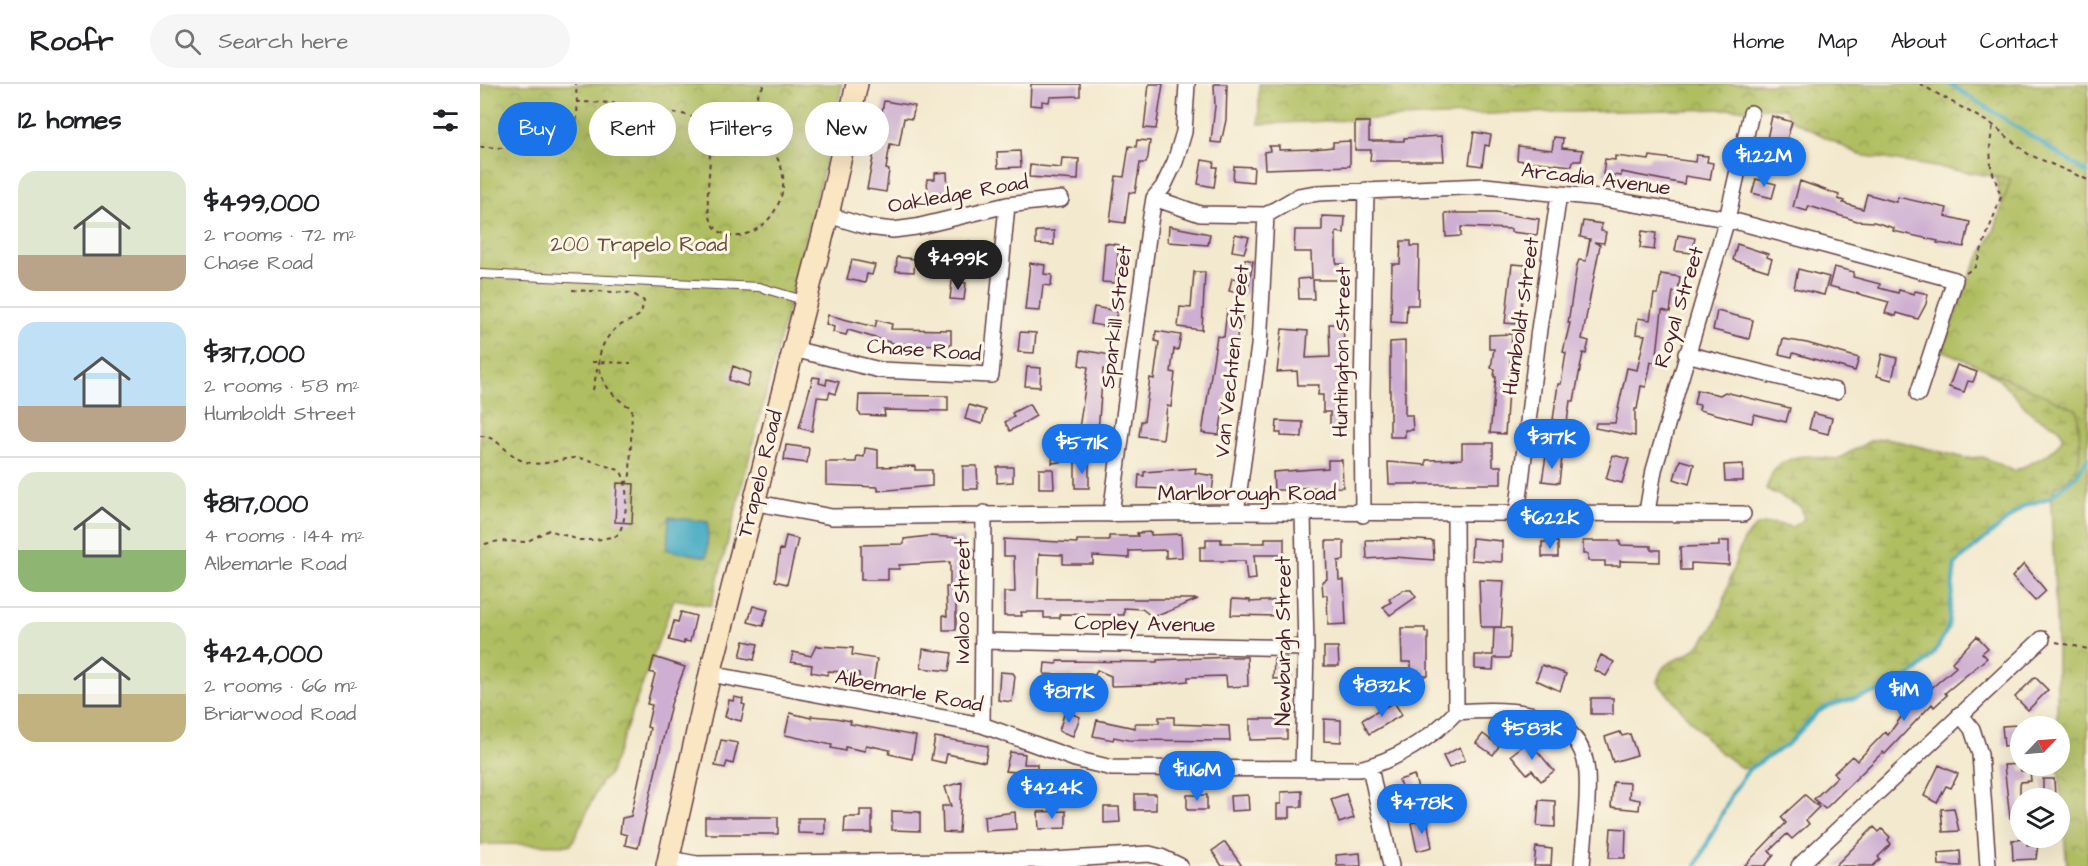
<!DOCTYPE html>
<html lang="en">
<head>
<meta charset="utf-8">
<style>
  :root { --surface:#fff; --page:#f6f6f6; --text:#202124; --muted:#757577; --line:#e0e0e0; --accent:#1a73e8 }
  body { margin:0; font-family:"Architects Daughter",sans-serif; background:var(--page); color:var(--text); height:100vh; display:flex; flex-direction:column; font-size:22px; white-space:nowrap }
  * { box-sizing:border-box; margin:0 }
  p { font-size:20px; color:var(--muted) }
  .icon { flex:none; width:33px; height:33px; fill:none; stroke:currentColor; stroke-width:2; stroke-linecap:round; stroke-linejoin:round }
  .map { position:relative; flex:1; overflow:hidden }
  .sheet { display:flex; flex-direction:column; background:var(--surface); width:480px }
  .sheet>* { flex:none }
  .banner { position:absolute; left:18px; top:18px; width:570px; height:54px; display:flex; gap:12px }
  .needle { width:39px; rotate:65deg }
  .controls { position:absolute; left:1530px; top:632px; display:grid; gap:12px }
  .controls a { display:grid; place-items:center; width:60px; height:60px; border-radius:50%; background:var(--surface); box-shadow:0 6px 24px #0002; font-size:30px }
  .price { position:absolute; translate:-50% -51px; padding:0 14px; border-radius:21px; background:var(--accent); color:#fff; font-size:20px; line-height:39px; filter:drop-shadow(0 2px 3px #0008) }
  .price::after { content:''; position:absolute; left:50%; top:36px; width:18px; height:14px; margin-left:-9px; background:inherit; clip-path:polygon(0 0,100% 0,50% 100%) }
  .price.current { background:#222; color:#fff }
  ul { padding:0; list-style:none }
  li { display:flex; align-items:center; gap:18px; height:150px; padding:0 18px }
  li+li { border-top:2px solid var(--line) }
  li span { display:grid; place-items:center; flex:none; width:168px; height:120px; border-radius:18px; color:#555 }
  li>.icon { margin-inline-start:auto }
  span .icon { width:72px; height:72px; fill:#fffc; stroke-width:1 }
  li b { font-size:26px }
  h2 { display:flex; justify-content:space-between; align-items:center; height:72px; padding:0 18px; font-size:26px }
  .pill { padding:0 21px; border-radius:27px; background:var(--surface); box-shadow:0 6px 24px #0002; font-size:21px; line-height:54px }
  .pill.current { background:var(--accent); color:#fff }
  header { display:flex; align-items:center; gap:36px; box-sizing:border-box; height:84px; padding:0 30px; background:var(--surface); border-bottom:2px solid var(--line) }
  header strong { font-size:28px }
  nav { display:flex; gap:33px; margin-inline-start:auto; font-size:21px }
  .search { width:420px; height:54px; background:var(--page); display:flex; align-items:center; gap:15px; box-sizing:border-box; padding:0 21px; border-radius:33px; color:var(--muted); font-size:22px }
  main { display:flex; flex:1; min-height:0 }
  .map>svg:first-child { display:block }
  .wetland { fill:url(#wetland-marsh); stroke:#7c6e46; stroke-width:1.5 }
  .park { fill:url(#park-crowns); stroke:#7c6e46; stroke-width:1.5 }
  .water { fill:#41a8c1; stroke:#466476; stroke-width:1.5 }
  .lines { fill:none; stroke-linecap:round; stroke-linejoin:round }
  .stream { stroke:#41a8c1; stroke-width:4 }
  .building { fill:#ceaed2 }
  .lane-casing { stroke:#633d43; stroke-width:10 }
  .street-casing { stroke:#633d43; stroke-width:18 }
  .secondary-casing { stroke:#633d43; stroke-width:24 }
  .path { stroke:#633d43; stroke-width:2; stroke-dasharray:4.5 4.5; stroke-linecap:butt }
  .lane { stroke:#fff; stroke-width:8 }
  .street { stroke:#fff; stroke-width:15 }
  .secondary { stroke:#fbe6c4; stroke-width:21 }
  .labels { text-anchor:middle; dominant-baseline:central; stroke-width:6; stroke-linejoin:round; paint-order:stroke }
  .street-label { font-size:21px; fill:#4a1f2b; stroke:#fcf5e5 }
  .park-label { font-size:21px; fill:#684f3b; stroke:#fcf5e5 }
</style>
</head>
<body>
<header>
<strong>Roofr</strong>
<div class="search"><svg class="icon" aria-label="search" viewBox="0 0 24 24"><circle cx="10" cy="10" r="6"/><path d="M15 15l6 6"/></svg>Search here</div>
<nav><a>Home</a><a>Map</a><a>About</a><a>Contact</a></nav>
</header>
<main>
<section class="sheet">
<h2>12 homes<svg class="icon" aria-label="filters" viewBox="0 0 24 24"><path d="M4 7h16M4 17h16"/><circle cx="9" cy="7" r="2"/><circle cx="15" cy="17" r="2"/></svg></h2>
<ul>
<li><span style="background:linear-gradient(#dfe7d0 70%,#b9a48a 0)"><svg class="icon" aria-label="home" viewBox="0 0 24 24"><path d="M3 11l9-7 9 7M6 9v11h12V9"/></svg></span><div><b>$499,000</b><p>2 rooms · 72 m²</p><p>Chase Road</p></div></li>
<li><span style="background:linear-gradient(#bfe0f5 70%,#b9a48a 0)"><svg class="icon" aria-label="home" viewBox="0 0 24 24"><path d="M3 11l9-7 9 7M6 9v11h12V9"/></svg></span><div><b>$317,000</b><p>2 rooms · 58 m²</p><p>Humboldt Street</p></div></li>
<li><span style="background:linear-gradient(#dfe7d0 65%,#8fb573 0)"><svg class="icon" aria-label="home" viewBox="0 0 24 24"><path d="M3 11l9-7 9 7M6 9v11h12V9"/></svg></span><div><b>$817,000</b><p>4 rooms · 144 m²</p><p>Albemarle Road</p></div></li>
<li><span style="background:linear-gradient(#dfe7d0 60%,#c2b280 0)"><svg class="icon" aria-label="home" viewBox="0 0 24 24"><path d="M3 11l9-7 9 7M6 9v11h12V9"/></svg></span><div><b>$424,000</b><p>2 rooms · 66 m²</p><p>Briarwood Road</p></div></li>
</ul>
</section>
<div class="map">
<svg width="1608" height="782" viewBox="0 0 1608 782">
  <defs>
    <pattern id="wetland-marsh" width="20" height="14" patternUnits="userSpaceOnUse" patternTransform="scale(1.5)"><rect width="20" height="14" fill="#afbe61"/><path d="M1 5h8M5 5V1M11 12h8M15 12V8" fill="none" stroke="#909a50"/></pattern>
    <pattern id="park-crowns" width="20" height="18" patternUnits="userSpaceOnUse" patternTransform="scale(1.5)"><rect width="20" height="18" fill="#afbe61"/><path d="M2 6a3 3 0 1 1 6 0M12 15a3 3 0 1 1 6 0" fill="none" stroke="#909a50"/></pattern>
  </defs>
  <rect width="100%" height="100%" fill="#fcf5e5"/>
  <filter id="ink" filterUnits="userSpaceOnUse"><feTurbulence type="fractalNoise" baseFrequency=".0167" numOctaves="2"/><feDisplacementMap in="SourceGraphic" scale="12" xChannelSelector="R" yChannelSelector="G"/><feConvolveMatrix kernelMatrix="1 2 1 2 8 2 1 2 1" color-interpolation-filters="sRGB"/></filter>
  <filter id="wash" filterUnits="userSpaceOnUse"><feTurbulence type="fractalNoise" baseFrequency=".008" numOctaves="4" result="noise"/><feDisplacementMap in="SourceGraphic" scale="24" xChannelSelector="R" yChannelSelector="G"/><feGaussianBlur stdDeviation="1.35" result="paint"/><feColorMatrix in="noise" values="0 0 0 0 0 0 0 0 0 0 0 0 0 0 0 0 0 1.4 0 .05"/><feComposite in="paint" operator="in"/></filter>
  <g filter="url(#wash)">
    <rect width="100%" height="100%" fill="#f3e9ce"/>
    <!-- wetland -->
    <path class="wetland" d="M1608,0V373L1597,391L1569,414L1544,422L1475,480L1468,544L1455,568L1438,586L1400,607L1348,622L1331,635L1307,661L1269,685L1260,683L1235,664L1177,598C1183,577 1189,580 1205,571C1218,564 1230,550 1236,537C1248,515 1254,462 1272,446C1282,436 1299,440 1312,443L1324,435L1321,423L1286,405L1294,385C1322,365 1328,374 1358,375L1390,357L1405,354L1485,374L1503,373L1534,387C1552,378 1577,371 1583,351L1578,343L1555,332L1546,324L1523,299L1497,278L1522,122L1514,84Z"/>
    <!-- park -->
    <path class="park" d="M0,0H362L353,49L231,522L194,515L129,691L121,698L91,761L0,760Z
      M779,0H1608V782H1587L1578,681L1580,642H1577V558L1571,417L1575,402C1608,392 1600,354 1597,326L1462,266L1491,189L1514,147L1531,95L1380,71L1310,35L1304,24L1032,29L779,40Z"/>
    <!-- water -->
    <path class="water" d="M189,433L228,438L227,473L187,466Z"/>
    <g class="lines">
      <!-- stream -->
      <path class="stream" d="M1470,0L1608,89
        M1216,782L1253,708L1269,685L1307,661L1338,628L1348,622L1400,607L1421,598L1438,586L1455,568L1468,544L1475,480L1544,422L1569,414L1597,391L1608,373"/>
    </g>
    <g id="blocks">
      <!-- building -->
      <path class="building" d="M551,0H600V12L570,13L569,18L562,17V22L550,21Z
        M669,0H683L676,45L664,44Z
        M734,0H747L746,36L741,59L731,58L735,22Z
        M404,17L435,22L432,35L424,34L419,62L410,60L406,85L409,86L406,108L387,105Z
        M1292,32L1312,38L1306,58L1311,59L1308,74L1284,68Z
        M875,38H889V57H924V54L962,52L964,77H890L891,66H875Z
        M994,48L1011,51L1009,62L1005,61L1002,82L989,80Z
        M1074,53L1083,54L1082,64L1103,66L1101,77H1093L1092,82L1037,76L1038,62L1072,66Z
        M657,56L670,57L668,73L666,79H660L655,109L649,108L645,139L630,137L636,92L644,93L649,62L656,63Z
        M870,57V82L785,85L784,68L790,67L789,62H799V66L833,65L853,63V58Z
        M540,67L541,83L518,84L517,68Z
        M1216,71L1228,72L1227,78L1233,79L1230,96L1205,92L1204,100L1141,88V92L1123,90L1125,75L1135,76V72L1169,76L1170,72L1215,78Z
        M582,74L599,75L598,96L549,93L550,81L581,84Z
        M722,76L734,78L733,83H737L734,103L718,100Z
        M754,82L774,83L773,98L753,96Z
        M467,88L468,108L448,110L447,95H455V89Z
        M1276,95L1296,100L1292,114L1272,109Z
        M1320,97L1359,111L1358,115L1364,117L1363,119L1383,125L1387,110L1416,118L1418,113L1467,124L1465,132L1490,138L1484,163L1457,159L1458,157L1413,147L1414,144L1394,138L1377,137L1329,122L1327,127L1313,123Z
        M965,129H1015L1059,135L1057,151L1031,148V145L981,143V152L966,153Z
        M842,132L865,133L864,149L856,148V177L857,180H863V196H833L834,215H819L818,195L832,194L831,168H814L815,146H842Z
        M1103,137L1122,140L1121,147L1126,148L1124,159L1114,158L1120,161L1102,255L1109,257L1106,270L1103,269L1094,317H1090L1087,338L1073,336L1078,300H1081L1086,269L1083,268L1090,239H1088L1097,181L1099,176L1106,177L1110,155L1100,153Z
        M689,142L730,150L728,161L688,158Z
        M556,147H574V161L556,160Z
        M1162,147L1176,149L1174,166L1160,164Z
        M755,150L769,153L764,169L752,167Z
        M1198,151L1215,154L1212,169L1195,167Z
        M490,157L489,173L477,176L473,162Z
        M921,157H931V162H939L938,221H927L926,239L911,238L912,180H920Z
        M625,159L639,161L635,199L622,198Z
        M1257,160L1288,170L1287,173L1292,175L1288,187L1253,176Z
        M417,173L435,175L434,188L416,187Z
        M765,175L773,177L767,211L749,207L752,194L760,195Z
        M372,176L395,181L392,191L387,190L385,199L367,195Z
        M550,179L565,181L564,190L572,191L571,202L563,201L560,227L545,226Z
        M1032,180L1045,181L1040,236H1036V240L1025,239Z
        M1354,183L1374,188L1373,193L1400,200L1399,204L1418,209L1419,206L1434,210L1435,207L1448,210L1446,220L1438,235L1417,229L1416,232L1405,229L1409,218L1349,202Z
        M1318,185L1349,193L1344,211L1314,204Z
        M714,188H725L722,246L698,243L700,223L711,224Z
        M1181,190L1200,193L1198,208H1193L1190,228L1182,226L1176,279L1171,278L1166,303L1161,302L1157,325H1155V352L1115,344L1116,339H1135L1147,284L1157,286L1165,251L1156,250L1158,234L1170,236L1174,210H1178Z
        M472,197L486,199L484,216L470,215Z
        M614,223L637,227L634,244L611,240Z
        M747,226L763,228L761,245L758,244L753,293L748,313L745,312L739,351L722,349L737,252L744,253Z
        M1237,227L1273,236L1269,255L1233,246Z
        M348,231L395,243L397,236L412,240L411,245L471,246V261L416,260L368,246L366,251L353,248L354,243L346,240Z
        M849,240H864L861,328H864L865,346L850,345V328H843V311H838L839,301H818L817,287L797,288L802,245L828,247L826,274L850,273Z
        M676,247L701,251L698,266L694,265L691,288L695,289L691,323L687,322L683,355L659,352L661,337H664L670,294L674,295L679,258L675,257Z
        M540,248L556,249L554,269L538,268Z
        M1032,250L1025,350L1010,349L1016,293H1014L1015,285L1011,284L1014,265H1009V251Z
        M1303,255L1327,259L1379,274L1375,287L1313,269L1312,273L1299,270Z
        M925,257V331H932L933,346H925V353H910V258Z
        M601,266L631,271L629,286L623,285L618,348L599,345L608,283L599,281Z
        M1402,270L1417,274L1412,296L1397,292Z
        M1477,281L1497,288L1493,298L1488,297L1484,308L1469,303Z
        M253,282L271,289L267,302L249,296Z
        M547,283L561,284L560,303L545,302Z
        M333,293L340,294L339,299L346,301L347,295L359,298L355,310L350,308L348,314L337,313L332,347L319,344Z
        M1217,306L1240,311L1245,308L1310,324L1306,338L1274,330L1272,339L1219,326L1220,321L1214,320Z
        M379,311L468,312V327L404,326L405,332L381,331L378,328Z
        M549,320L556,332L530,347L525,338L534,333L532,329Z
        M489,321L506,326L502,340L485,335Z
        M1333,329L1352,334L1348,350L1329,345Z
        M797,337L823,338L822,353L801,352V349H796Z
        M576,343L590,345L586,377L572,379Z
        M982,359H1013V382H1021V400H909L908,378L946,381V376L982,375Z
        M306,361L329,364L327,379L304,376Z
        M385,364L398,366V383L435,382V386H452V402L398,407V403L346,401V378H376L377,372L384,373Z
        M1133,371L1149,375L1142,399L1126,395Z
        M1066,372L1082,374L1079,399L1062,397Z
        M848,376H862L863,403L808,404V406H794L793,388L848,384Z
        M1200,376L1214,380L1209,400L1194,395Z
        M595,378H609V404H595Z
        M1263,380V397H1245L1244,381Z
        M483,382H497L498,405H483Z
        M517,383H533V398L517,399Z
        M716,384L715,389L734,392L732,408L700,407V410L687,411L685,405L658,404L659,391L664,392V388Z
        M559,385H573L574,404H559Z
        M137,399L154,400L152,439L135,438Z
        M671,448V451L701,450L702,473L686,474V466L649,467V474L613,472V480H583V471L559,470L558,515H718L682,530L670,531L662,525L644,524V531L580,530V534H564V528H541L542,532H524V508H535L534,472H524V455L597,459V456H629V452H658L657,449Z
        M306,452L318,455L307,500L295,497L300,465L303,466Z
        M449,452L484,454L481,519H476V546H463V531L467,532L466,503H470V478L419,481V485H408V496H381V461L424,460V455Z
        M785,454H804V471H774L776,495L767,496L765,477H720V463H726V455H741V459H785Z
        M992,454L1022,457V478L991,476Z
        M922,455L953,457L954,476L914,473L887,475L886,456Z
        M846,457H864V476L858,477L859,496H864L866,540L848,541L847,511H843L842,498L847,495Z
        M1103,457H1140V461L1171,462V466H1180V478L1140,477V482H1125V477H1108V470H1103Z
        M1239,457H1249V481L1211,479V486H1201L1200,463L1239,462Z
        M1062,458H1078V473H1062Z
        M1544,480L1566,507L1555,517L1532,493Z
        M999,496L1024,497L1021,543H1001Z
        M923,506H931L936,513L910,531L903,523L911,518L909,515Z
        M752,515L770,516V518L803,516L804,532L751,531Z
        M273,522L288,526L283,542L268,538Z
        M201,528L216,532L210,558L204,557V560L189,556L194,537L198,538Z
        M1014,543L1031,544L1030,574H1014L1013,586L995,585V571H1013Z
        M921,544H945V548H948V592H942L943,597H931V578H922Z
        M1497,552L1508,564L1502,569L1507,574L1465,609L1467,611L1454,623L1452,620L1405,670L1403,668L1345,725L1334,715L1357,693L1354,689L1372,672L1377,677L1405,648L1408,651L1433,617L1435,618L1476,583L1472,578Z
        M264,557L278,560L274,576L260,573Z
        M336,562L373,564L372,571L397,575L393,601L380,599L379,589L348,587L347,591L331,588L332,581L311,578L313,568L331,572Z
        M844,563H858L859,582H844Z
        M443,565L472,569L469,587L441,584Z
        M1121,571L1134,578L1126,592L1114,586Z
        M174,573L205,583L191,620L158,764L145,761L147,751L140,749L142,734L151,732L170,644L167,643L172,621L167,620L175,590L170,588Z
        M752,573H767L768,602L747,603L746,592L708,593V597L668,601L631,602V592L617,586L615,591H593V599H576L577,591L564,590L565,579L577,580V577L677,578V576Z
        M794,575H807L808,594L793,595Z
        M1062,581L1086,590L1080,607L1056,596Z
        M520,588L533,589L535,592L532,618L518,616Z
        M1555,593L1568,606L1548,626L1535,613Z
        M254,613L263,615L262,620L265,621L261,637L245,633L249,616L253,617Z
        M1111,614H1133V630H1111Z
        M914,618L922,631L889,650L882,636Z
        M585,627L600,633L593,652L579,647Z
        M310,629L331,634V632L355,634L371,637L370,640L436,652L432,675L409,670L410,666L386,661L385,667L365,663V667L351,664L352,661L305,651Z
        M679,633H694V640L749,642L750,657L648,656L634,653L633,656L613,652L617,636L655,644V639H679Z
        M770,635H807V655L770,656Z
        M844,635L861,636V658L844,657Z
        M1538,641L1539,661L1524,662L1522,642Z
        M1140,648L1142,652L1150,650L1157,671L1133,678L1125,653Z
        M1003,650L1019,662L1013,671L996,659Z
        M455,653L508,662L505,678L467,670L465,679L451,676Z
        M241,656L258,659L253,680L247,678L245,684L235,682Z
        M1049,657L1074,687L1061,697L1052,686L1047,690L1031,671Z
        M980,663L985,676L969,684L963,672Z
        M530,668L545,670L544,680H557V690L525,687Z
        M1540,680L1541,687L1550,686L1551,697L1541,698L1540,701V734H1530L1524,681Z
        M1459,681L1478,690L1471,704L1466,702L1457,719L1444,712Z
        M934,691L941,714L926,719L919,696Z
        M1563,695H1574L1575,714H1563Z
        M482,698L479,749L463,748L462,722H471L465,703Z
        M1133,698L1150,699L1149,714L1160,716L1159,726L1131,723Z
        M822,707V723H810V734H797V720H801V708Z
        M655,710H676V726H655Z
        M866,710L874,734L859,739L851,715Z
        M707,711H727V726H707Z
        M768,711L769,726L751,727L750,712Z
        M1325,711L1339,723L1326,736L1329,740L1312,755L1307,750L1289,767L1294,771L1285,782H1264L1306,739L1301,733Z
        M1059,716L1075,717V743L1057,742Z
        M624,723H639L640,738L624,739Z
        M1474,724L1479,747L1463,748L1461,725Z
        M380,726H392V749H364L365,733H380Z
        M412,727L440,728V747L412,746Z
        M586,727V744L559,745L558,728Z
        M535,728L536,745L505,747L504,732Z
        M225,733H298V750H225Z
        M318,734H345V750L318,749Z
        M947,735L952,763L937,767L931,739Z
        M1394,743L1399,748L1402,745L1410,753L1408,756L1411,760L1398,773L1400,775L1393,782H1355Z
        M1131,744L1146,745L1145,774H1129Z
        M1547,755V761L1558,760L1556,775L1533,776L1532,756Z
        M745,758L762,782H742L732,767Z
        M1056,763L1072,765L1071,782H1054Z
        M1480,767L1481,782L1459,781L1458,769Z
        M880,769L881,782H857L856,771Z"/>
    </g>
  </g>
  <g filter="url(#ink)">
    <use href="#blocks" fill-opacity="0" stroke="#633d43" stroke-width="1.5"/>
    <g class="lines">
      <!-- lane casing -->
      <g class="lane-casing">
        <path id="lane" d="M0,190L279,203L323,216"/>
      </g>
      <!-- street casing -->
      <g class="street-casing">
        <path id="street" d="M674,114L720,130L786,131
          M348,131L388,143L413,146L436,143L527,121L581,115
          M786,131L819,112L838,109L1005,102L1119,114L1247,135L1475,196L1438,310
          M313,265L400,286L511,291L527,121
          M1206,270L1356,307
          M272,418L352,433L756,428L1263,430
          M756,428L779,262L786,131
          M1167,428L1174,386L1247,135L1271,29
          M823,429L826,564L823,685
          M631,430L670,138L674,114L683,103L695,78L704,48L707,0
          M883,431L882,310L886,106
          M1037,431L1059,245L1079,110
          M503,557L826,564
          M230,590L502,641L595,675L632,684L879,685C914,677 952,654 976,628L975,429
          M976,628C1024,624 1102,622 1107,689C1109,719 1104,752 1102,782
          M1480,630L1492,645L1500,670L1508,782
          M502,641L504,429
          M890,683L911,782
          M189,775L217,780L573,776L669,770L681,773L700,782
          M1319,782L1562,555"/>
      </g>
      <!-- secondary casing -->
      <g class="secondary-casing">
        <path id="secondary" d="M187,782L230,590L348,131L377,0"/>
      </g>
      <!-- path -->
      <path class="path" d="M1440,0L1513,41L1548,70L1608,96
        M96,18L141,19
        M175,28C191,29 211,27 222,41C245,67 206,142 250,152C264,154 278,146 287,137C300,123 306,104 302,86C294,55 254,38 285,0
        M0,63C30,63 91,75 97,33C98,22 96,10 96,0
        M1486,189L1495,183L1521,113L1511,83L1510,60L1513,41
        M92,206L152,209L164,217L161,230C152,237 141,239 133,247C106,275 122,309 152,324L150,391L146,400
        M112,278L151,279
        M113,306L118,281
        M0,352C17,351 28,372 43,377C63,384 75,375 94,374C109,374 125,382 139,386C151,396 147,443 136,452L116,456H99L69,446L46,458L19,457L0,461
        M1576,558L1608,565"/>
      <!-- lane -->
      <use href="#lane" class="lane"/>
      <!-- street -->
      <use href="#street" class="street"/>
      <!-- secondary -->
      <use href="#secondary" class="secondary"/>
    </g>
  </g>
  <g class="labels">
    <!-- street labels -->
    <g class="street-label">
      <text transform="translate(1116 95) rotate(7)">Arcadia Avenue</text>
      <text transform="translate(478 110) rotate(-10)">Oakledge Road</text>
      <text transform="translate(1199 223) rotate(-73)">Royal Street</text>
      <text transform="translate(1041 232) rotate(-82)">Humboldt Street</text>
      <text transform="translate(636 233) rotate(-83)">Sparkill Street</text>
      <text transform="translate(444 266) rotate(4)">Chase Road</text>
      <text transform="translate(862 268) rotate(-89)">Huntington Street</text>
      <text transform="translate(752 277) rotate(-84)">Van Vechten Street</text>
      <text transform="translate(280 390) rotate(-76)">Trapelo Road</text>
      <text x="767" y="409">Marlborough Road</text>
      <text transform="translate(482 517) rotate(-90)">Ivaloo Street</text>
      <text transform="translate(665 540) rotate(1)">Copley Avenue</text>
      <text transform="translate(803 557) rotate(-90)">Newburgh Street</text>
      <text transform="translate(429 607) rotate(11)">Albemarle Road</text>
    </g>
    <!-- park labels -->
    <g class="park-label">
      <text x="159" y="160">200 Trapelo Road</text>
    </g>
  </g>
</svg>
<div class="controls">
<a><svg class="needle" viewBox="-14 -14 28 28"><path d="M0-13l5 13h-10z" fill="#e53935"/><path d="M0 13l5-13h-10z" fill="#757577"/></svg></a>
<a><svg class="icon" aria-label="layers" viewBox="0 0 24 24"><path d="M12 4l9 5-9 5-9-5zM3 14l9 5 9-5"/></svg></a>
</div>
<b class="price" style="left:1284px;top:104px">$1.22M</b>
<b class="price current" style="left:478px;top:207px">$499K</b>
<b class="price" style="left:1072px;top:386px">$317K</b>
<b class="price" style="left:602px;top:391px">$571K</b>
<b class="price" style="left:1070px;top:466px">$622K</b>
<b class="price" style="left:902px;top:634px">$832K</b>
<b class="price" style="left:1424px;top:638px">$1M</b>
<b class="price" style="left:589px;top:640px">$817K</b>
<b class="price" style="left:1052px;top:677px">$583K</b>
<b class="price" style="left:717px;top:718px">$1.16M</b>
<b class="price" style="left:572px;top:736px">$424K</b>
<b class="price" style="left:942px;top:751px">$478K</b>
<div class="banner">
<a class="pill current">Buy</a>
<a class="pill">Rent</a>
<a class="pill">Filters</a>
<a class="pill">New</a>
</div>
</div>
</main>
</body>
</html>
